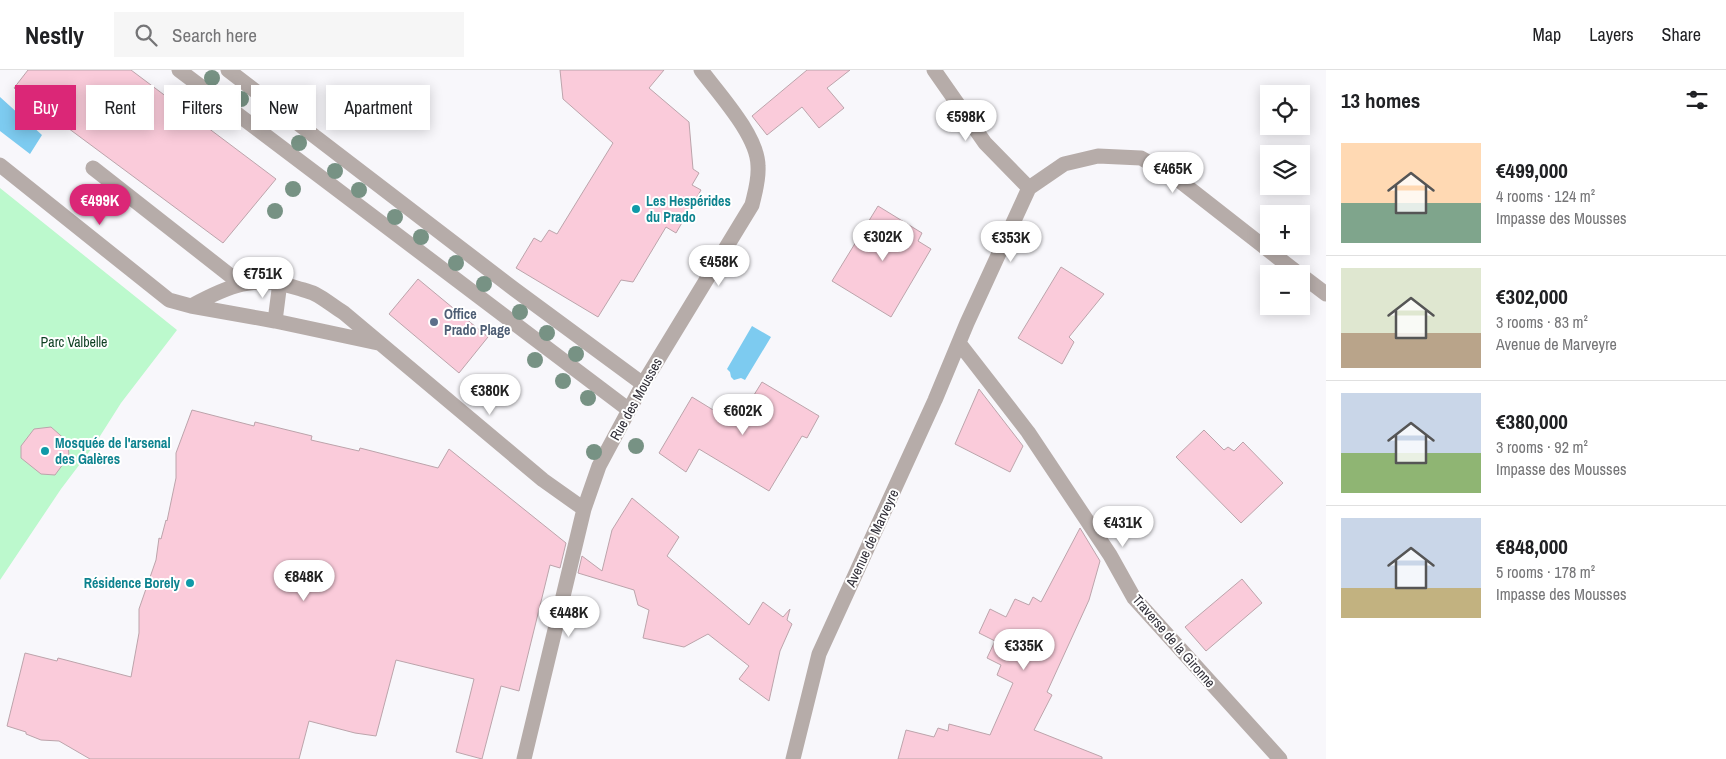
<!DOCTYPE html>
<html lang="en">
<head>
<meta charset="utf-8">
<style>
  :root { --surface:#fff; --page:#f6f6f6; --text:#202124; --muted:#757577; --line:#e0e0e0; --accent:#db2777 }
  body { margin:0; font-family:"Archivo Narrow",sans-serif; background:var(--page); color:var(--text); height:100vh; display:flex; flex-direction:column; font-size:19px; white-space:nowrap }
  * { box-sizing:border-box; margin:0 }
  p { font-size:16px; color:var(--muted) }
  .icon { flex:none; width:28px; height:28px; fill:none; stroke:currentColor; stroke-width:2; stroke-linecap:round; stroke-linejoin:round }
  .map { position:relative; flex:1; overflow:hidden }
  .details { display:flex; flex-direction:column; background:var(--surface); width:400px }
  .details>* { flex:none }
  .guide { position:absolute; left:15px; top:15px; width:475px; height:45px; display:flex; gap:10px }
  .controls { position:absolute; left:1260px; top:15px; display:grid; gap:10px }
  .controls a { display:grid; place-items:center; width:50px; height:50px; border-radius:0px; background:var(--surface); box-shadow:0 2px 12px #0003; font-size:25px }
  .price { position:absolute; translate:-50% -42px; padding:0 11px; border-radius:18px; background:#fff; color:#222; font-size:16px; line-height:32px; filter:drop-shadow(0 1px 2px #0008) }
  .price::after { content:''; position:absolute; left:50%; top:30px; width:15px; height:11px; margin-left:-8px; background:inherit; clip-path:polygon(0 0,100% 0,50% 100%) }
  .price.active { background:var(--accent); color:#fff }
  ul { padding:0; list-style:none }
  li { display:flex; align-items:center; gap:15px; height:125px; padding:0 15px }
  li+li { border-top:1px solid var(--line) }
  li span { display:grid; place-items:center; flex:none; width:140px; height:100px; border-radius:0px; color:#555 }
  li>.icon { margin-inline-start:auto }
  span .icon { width:60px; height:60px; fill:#fffc; stroke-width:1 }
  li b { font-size:21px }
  h2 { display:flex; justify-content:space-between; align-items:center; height:60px; padding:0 15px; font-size:21px }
  .chip { padding:0 18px; border-radius:0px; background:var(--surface); box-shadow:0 2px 12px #0003; font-size:18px; line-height:45px }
  .chip.active { background:var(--accent); color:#fff }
  header { display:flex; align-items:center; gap:30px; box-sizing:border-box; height:70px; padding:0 25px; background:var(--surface); border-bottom:1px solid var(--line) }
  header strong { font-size:24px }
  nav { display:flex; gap:28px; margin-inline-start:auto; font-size:18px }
  .search { width:350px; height:45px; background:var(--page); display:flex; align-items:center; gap:12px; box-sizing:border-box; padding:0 18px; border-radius:0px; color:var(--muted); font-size:19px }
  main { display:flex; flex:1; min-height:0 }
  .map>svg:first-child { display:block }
  .green { fill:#bcf9cd }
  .water { fill:#7dcbf0 }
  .building { fill:#facbda; stroke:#bca4ab }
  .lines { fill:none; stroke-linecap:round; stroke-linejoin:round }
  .minor { stroke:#b6aca9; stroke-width:15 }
  .tree { fill:#779284 }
  .culture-dot { fill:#0f9aa8; stroke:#fff; stroke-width:2 }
  .service-dot { fill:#5c6f8a; stroke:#fff; stroke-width:2 }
  .labels { text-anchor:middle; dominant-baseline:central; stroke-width:4; stroke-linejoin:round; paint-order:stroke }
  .culture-label { font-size:14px; font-weight:bold; fill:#0d838f; stroke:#fff; text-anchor:start }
  .service-label { font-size:14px; font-weight:bold; fill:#4e5e75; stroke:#fff; text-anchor:start }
  .park-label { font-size:14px; fill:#0d3f22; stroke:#fff }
  .street-label { font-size:14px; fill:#312f38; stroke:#fff }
</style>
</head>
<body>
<header>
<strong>Nestly</strong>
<div class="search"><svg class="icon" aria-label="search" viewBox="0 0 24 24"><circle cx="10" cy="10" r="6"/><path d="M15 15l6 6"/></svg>Search here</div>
<nav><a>Map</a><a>Layers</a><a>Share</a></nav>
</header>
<main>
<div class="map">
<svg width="1326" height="689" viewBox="0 0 1326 689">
  <rect width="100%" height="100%" fill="#f8f7fb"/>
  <!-- green -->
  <path class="green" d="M0,118L177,260L121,333L95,374L61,419L0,510Z"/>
  <!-- water -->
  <path class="water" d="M0,27L42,65L30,84L0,61Z
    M752,256L771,267L745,310L741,308L734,310L731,307L730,302L727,299Z"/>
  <!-- building -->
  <path class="building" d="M28,0H131L276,109L223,173L14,18Z
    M560,0H664L649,18L689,52L693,99L699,103L692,115L701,120L676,163L666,157L633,212L621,210L598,247L516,198L534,168L541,172L549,160L557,164L613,73L563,29Z
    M807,0H850L827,18L844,38L819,58L802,37L767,65L752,46Z
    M878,136L922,163L918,171L931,179L891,247L832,211Z
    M1061,197L1104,224L1069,267L1074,272L1062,294L1018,268Z
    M418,209L488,267L459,303L389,244Z
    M762,312L819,346L807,368L802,366L769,421L699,379L686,402L659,383L692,327L736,354Z
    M979,319L1023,376L1010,402L955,374Z
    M192,340L254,356L255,352L312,366L311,370L359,381L360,378L438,398L449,379L566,473L560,498L550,495L519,621L501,616L482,689L456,682L474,609L396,590L376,666L355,663L309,651L299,689H90L59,671L41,670L26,664V662L7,656L25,583L57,591L58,588L131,607L139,563V539L156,490L159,468L161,469L166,450L167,451L176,408V383Z
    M51,357L68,372L69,386L55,405L41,404L21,388V376L34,359Z
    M1204,360L1224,380L1228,377L1234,381L1243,372L1283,413L1241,453L1176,387Z
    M632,428L679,467L667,486L749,555L763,532L783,547L790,539L787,550L792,554L780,581L769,631L739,609L749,596L708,564L684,577L643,568L649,540L638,535L634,520L578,503L582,486L602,501L612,460Z
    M1080,458L1100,491L1089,530L1047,622L1052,625L1034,660L1102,687V689H898L906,660L934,667L938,658L948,661L949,654L990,665L1013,613L997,605L1001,595L987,588L995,571L979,563L990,539L1006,547L1015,529L1029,535L1033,527L1041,532Z
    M1242,509L1262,533L1206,581L1185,557Z"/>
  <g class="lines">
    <!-- minor -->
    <path class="minor" d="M179,0L629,340
      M228,0L514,219L643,314
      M934,0L985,73L1029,118
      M0,95L169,230L191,236L275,251L378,273
      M93,98L241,214
      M1029,118L1064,94L1098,86L1141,88L1176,108L1299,204
      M1301,205L1326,224
      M191,236C228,216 255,204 297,218C303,220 309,221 315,224C325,229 334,237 344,243L543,410L584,439
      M275,251L280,212
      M959,273L1028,362L1110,485L1134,528L1280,689
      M524,689L584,439L599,396L643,314L752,135C755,122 759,110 758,96C758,66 719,24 701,0
      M793,689L819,584L935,330L967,253L1029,118"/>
  </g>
  <!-- trees -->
  <g class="tree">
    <circle cx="212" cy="8" r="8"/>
    <circle cx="241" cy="29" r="8"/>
    <circle cx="268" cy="50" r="8"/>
    <circle cx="299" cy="73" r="8"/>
    <circle cx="335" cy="101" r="8"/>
    <circle cx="293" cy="119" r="8"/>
    <circle cx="359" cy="120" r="8"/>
    <circle cx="275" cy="141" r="8"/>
    <circle cx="395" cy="147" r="8"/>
    <circle cx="421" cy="167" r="8"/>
    <circle cx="456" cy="193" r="8"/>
    <circle cx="484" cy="214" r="8"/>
    <circle cx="520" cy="242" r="8"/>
    <circle cx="547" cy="263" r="8"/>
    <circle cx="576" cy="284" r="8"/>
    <circle cx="535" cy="290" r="8"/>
    <circle cx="563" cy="311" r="8"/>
    <circle cx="588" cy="328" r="8"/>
    <circle cx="636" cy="376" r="8"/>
    <circle cx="594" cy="382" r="8"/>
  </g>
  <!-- markers -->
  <g class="culture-dot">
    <circle cx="636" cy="139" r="5"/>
    <circle cx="45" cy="381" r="5"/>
    <circle cx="190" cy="513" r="5"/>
  </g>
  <circle class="service-dot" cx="434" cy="252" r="5"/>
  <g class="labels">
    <!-- culture labels -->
    <g class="culture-label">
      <text x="646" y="131">Les Hespérides<tspan x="646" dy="16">du Prado</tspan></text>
      <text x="55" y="373">Mosquée de l'arsenal<tspan x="55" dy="16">des Galères</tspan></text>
      <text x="180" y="513" text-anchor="end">Résidence Borely</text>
    </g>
    <!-- service labels -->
    <g class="service-label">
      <text x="444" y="244">Office<tspan x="444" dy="16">Prado Plage</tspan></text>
    </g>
    <!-- park labels -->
    <g class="park-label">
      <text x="74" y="272">Parc Valbelle</text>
    </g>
    <!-- street labels -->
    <g class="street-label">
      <text transform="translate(636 329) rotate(-61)">Rue des Mousses</text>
      <text transform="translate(872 468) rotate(-65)">Avenue de Marveyre</text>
      <text transform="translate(1174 571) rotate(49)">Traverse de la Gironne</text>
    </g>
  </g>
</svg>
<div class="controls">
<a><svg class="icon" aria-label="locate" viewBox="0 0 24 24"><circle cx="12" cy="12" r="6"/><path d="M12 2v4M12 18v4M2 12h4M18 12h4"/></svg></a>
<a><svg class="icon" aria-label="layers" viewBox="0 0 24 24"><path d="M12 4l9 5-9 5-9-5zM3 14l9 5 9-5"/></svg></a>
<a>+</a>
<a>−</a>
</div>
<b class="price" style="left:966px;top:72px">€598K</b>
<b class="price" style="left:1173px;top:124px">€465K</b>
<b class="price active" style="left:100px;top:156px">€499K</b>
<b class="price" style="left:883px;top:192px">€302K</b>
<b class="price" style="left:1011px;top:193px">€353K</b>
<b class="price" style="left:719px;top:217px">€458K</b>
<b class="price" style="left:263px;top:229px">€751K</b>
<b class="price" style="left:490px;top:346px">€380K</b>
<b class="price" style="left:743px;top:366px">€602K</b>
<b class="price" style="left:1123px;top:478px">€431K</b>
<b class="price" style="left:304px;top:532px">€848K</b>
<b class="price" style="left:569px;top:568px">€448K</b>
<b class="price" style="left:1024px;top:601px">€335K</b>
<div class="guide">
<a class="chip active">Buy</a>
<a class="chip">Rent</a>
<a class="chip">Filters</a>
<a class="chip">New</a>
<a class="chip">Apartment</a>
</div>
</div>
<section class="details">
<h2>13 homes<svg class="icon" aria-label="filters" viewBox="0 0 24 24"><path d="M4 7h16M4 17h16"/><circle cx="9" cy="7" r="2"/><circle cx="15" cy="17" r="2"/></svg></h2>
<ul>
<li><span style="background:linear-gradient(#ffd9b3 60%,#7fa58c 0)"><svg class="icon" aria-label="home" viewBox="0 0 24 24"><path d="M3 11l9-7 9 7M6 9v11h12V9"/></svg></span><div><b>€499,000</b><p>4 rooms · 124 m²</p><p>Impasse des Mousses</p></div></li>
<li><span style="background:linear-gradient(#dfe7d0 65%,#b9a48a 0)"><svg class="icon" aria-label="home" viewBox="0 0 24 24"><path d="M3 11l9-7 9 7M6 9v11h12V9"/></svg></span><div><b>€302,000</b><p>3 rooms · 83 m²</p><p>Avenue de Marveyre</p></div></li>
<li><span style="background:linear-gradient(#c9d6e8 60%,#8fb573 0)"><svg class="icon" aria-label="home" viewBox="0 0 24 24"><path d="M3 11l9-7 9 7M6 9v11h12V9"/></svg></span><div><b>€380,000</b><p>3 rooms · 92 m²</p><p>Impasse des Mousses</p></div></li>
<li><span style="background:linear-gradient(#c9d6e8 70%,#c2b280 0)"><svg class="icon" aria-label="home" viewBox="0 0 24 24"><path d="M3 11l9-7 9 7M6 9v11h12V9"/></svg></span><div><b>€848,000</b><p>5 rooms · 178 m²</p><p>Impasse des Mousses</p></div></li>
</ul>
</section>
</main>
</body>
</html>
